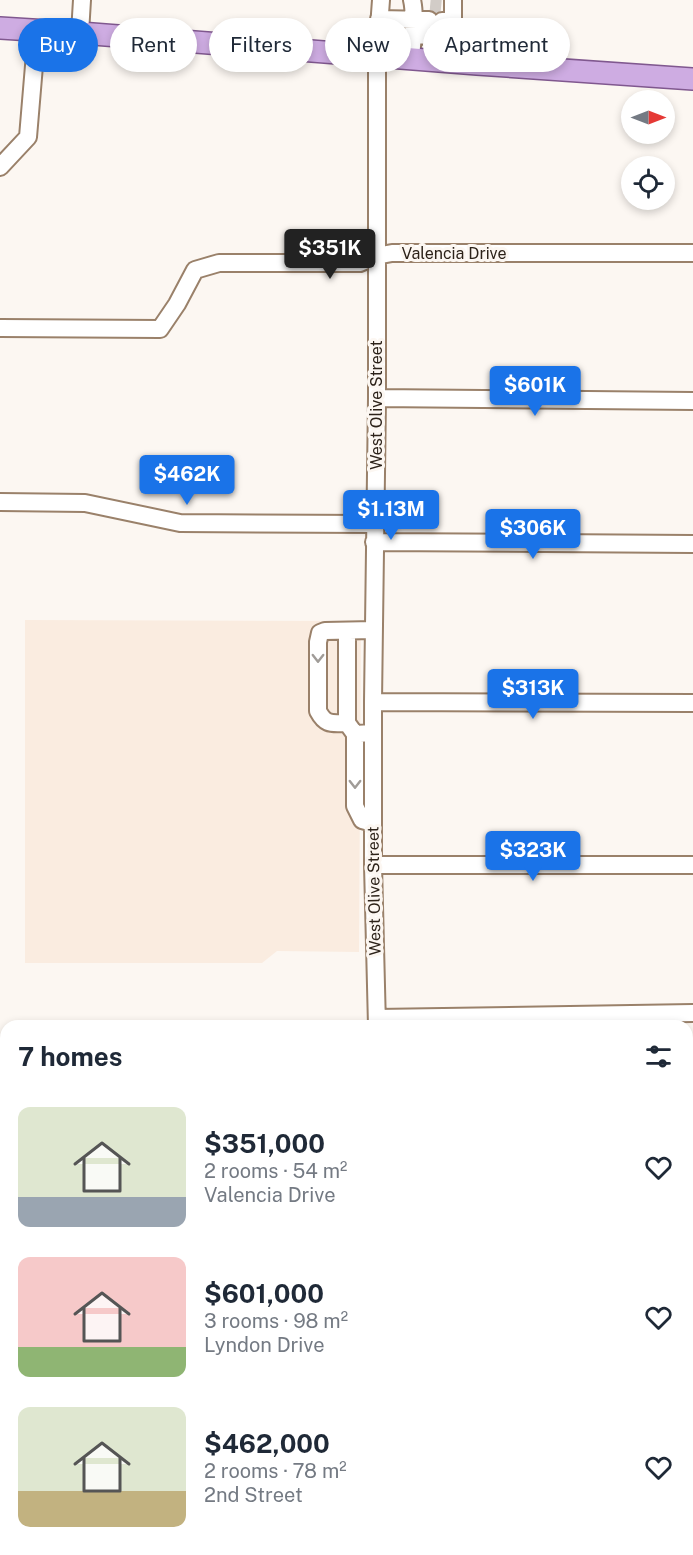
<!DOCTYPE html>
<html lang="en">
<head>
<meta charset="utf-8">
<style>
  :root { --surface:#fff; --page:#f2f2f3; --text:#1f2937; --muted:#747a83; --accent:#1a73e8 }
  body { margin:0; font-family:"Public Sans",sans-serif; background:var(--page); color:var(--text); height:100vh; display:flex; flex-direction:column; font-size:22px; white-space:nowrap }
  * { box-sizing:border-box; margin:0 }
  p { font-size:20px; color:var(--muted) }
  .icon { flex:none; width:33px; height:33px; fill:none; stroke:currentColor; stroke-width:2; stroke-linecap:round; stroke-linejoin:round }
  .map { position:relative; flex:1; overflow:hidden }
  .details { position:absolute; left:0px; top:1020px; width:693px; height:536px; display:flex; flex-direction:column; background:var(--surface); border-radius:18px 18px 0 0; box-shadow:0 3px 9px #0003 }
  .details>* { flex:none }
  .banner { position:absolute; left:18px; top:18px; width:657px; height:54px; display:flex; gap:12px }
  .needle { width:39px; rotate:90deg }
  .buttons { position:absolute; left:621px; top:90px; display:grid; gap:12px }
  .buttons a { display:grid; place-items:center; width:54px; height:54px; border-radius:50%; background:var(--surface); box-shadow:0 3px 9px #0003; font-size:30px }
  .price { position:absolute; translate:-50% -51px; padding:0 14px; border-radius:6px; background:var(--accent); color:#fff; font-size:20px; line-height:39px; filter:drop-shadow(0 2px 3px #0008) }
  .price::after { content:''; position:absolute; left:50%; top:36px; width:18px; height:14px; margin-left:-9px; background:inherit; clip-path:polygon(0 0,100% 0,50% 100%) }
  .price.current { background:#222; color:#fff }
  ul { padding:0; list-style:none }
  li { display:flex; align-items:center; gap:18px; height:150px; padding:0 18px }
  li span { display:grid; place-items:center; flex:none; width:168px; height:120px; border-radius:12px; color:#555 }
  li>.icon { margin-inline-start:auto }
  span .icon { width:72px; height:72px; fill:#fffc; stroke-width:1 }
  li b { font-size:26px }
  h2 { display:flex; justify-content:space-between; align-items:center; height:72px; padding:0 18px; font-size:26px }
  .chip { padding:0 21px; border-radius:27px; background:var(--surface); box-shadow:0 3px 9px #0003; font-size:21px; line-height:54px }
  .chip.current { background:var(--accent); color:#fff }
  .map>svg:first-child { display:block }
  .commercial { fill:#f7edd8 }
  .built { fill:#faece0 }
  .lines { fill:none; stroke-linecap:round; stroke-linejoin:round }
  .minor-tunnel { stroke:#d2ccc7; stroke-width:16; stroke-dasharray:16 8; stroke-linecap:butt }
  .minor-casing { stroke:#9a816a; stroke-width:20 }
  .major-casing { stroke:#80588f; stroke-width:24 }
  .minor { stroke:#fff; stroke-width:16 }
  .major { stroke:#ceace2; stroke-width:21 }
  .oneway { stroke:#a09c98 }
  .labels { text-anchor:middle; dominant-baseline:central; stroke-width:6; stroke-linejoin:round; paint-order:stroke }
  .street-label { font-size:16px; fill:#2c2219; stroke:#fcf7f2 }
</style>
</head>
<body>
<div class="map">
<svg width="693" height="1555" viewBox="0 0 693 1555">
  <rect width="100%" height="100%" fill="#fcf7f2"/>
  <!-- commercial -->
  <path class="commercial" d="M90,1550H320L319,1555H89Z
    M355,1550H432L433,1555H354Z"/>
  <!-- built -->
  <path class="built" d="M25,620L361,621L359,952L277,951L262,963H25Z
    M687,1428H693V1555H657V1550H687Z"/>
  <g class="lines">
    <!-- minor-tunnel -->
    <path class="minor-tunnel" d="M430,7L441,8"/>
    <!-- minor casing -->
    <g class="minor-casing">
      <path id="minor" d="M453,0V21
        M379,19L429,20
        M442,21H453L451,62
        M80,33L82,0
        M412,35L452,37
        M411,59C412,42 416,16 412,0
        M0,167L28,137L37,30
        M0,328L160,329L177,304L195,270L219,263H360L376,256L392,253H693
        M377,398L693,401
        M0,502L85,503L180,523L375,524
        M374,542L693,544
        M347,631V723
        M373,702L693,703
        M373,733L355,734L347,723C332,723 326,726 318,711V642L320,633L325,631L373,630
        M355,734V806L362,820L373,823
        M373,865H693
        M377,1018L693,1013
        M377,1026L373,865V702L377,398V55L381,0
        M0,1096H6
        M687,1172H693
        M0,1223H6
        M0,1328L6,1329
        M687,1332H693
        M687,1437H693
        M239,1550V1555
        M557,1550V1555
        M71,1555L72,1550
        M109,1555L116,1552L154,1555
        M337,1555L338,1550
        M676,1555V1550"/>
    </g>
    <!-- major casing -->
    <g class="major-casing">
      <path id="major" d="M0,28L80,33L477,64L693,79"/>
    </g>
    <!-- minor -->
    <use href="#minor" class="minor"/>
    <!-- major -->
    <use href="#major" class="major"/>
  </g>
  <!-- one-way arrows -->
  <defs><path id="oneway-chevron" d="M-2-3.5L2.5 0L-2 3.5" fill="none" stroke-width="1.6" stroke-linecap="round" stroke-linejoin="round" transform="scale(1.5)"/></defs>
  <g class="oneway">
    <use href="#oneway-chevron" transform="translate(318 658) rotate(90)"/>
    <use href="#oneway-chevron" transform="translate(355 784) rotate(90)"/>
  </g>
  <g class="labels">
    <!-- street labels -->
    <g class="street-label">
      <text x="454" y="253">Valencia Drive</text>
      <text transform="translate(376 405) rotate(-90)">West Olive Street</text>
      <text transform="translate(374 891) rotate(-91)">West Olive Street</text>
    </g>
  </g>
</svg>
<div class="buttons">
<a><svg class="needle" viewBox="-14 -14 28 28"><path d="M0-13l5 13h-10z" fill="#e53935"/><path d="M0 13l5-13h-10z" fill="#747a83"/></svg></a>
<a><svg class="icon" aria-label="locate" viewBox="0 0 24 24"><circle cx="12" cy="12" r="6"/><path d="M12 2v4M12 18v4M2 12h4M18 12h4"/></svg></a>
</div>
<b class="price current" style="left:330px;top:280px">$351K</b>
<b class="price" style="left:535px;top:417px">$601K</b>
<b class="price" style="left:187px;top:506px">$462K</b>
<b class="price" style="left:391px;top:541px">$1.13M</b>
<b class="price" style="left:533px;top:560px">$306K</b>
<b class="price" style="left:533px;top:720px">$313K</b>
<b class="price" style="left:533px;top:882px">$323K</b>
<div class="banner">
<a class="chip current">Buy</a>
<a class="chip">Rent</a>
<a class="chip">Filters</a>
<a class="chip">New</a>
<a class="chip">Apartment</a>
</div>
<section class="details">
<h2>7 homes<svg class="icon" aria-label="filters" viewBox="0 0 24 24"><path d="M4 7h16M4 17h16"/><circle cx="9" cy="7" r="2"/><circle cx="15" cy="17" r="2"/></svg></h2>
<ul>
<li><span style="background:linear-gradient(#dfe7d0 75%,#9aa5b1 0)"><svg class="icon" aria-label="home" viewBox="0 0 24 24"><path d="M3 11l9-7 9 7M6 9v11h12V9"/></svg></span><div><b>$351,000</b><p>2 rooms · 54 m²</p><p>Valencia Drive</p></div><svg class="icon" aria-label="heart" viewBox="0 0 24 24"><path d="M12 20l-8-8c-3-5 5-10 8-4 3-6 11-1 8 4z"/></svg></li>
<li><span style="background:linear-gradient(#f6c9c9 75%,#8fb573 0)"><svg class="icon" aria-label="home" viewBox="0 0 24 24"><path d="M3 11l9-7 9 7M6 9v11h12V9"/></svg></span><div><b>$601,000</b><p>3 rooms · 98 m²</p><p>Lyndon Drive</p></div><svg class="icon" aria-label="heart" viewBox="0 0 24 24"><path d="M12 20l-8-8c-3-5 5-10 8-4 3-6 11-1 8 4z"/></svg></li>
<li><span style="background:linear-gradient(#dfe7d0 70%,#c2b280 0)"><svg class="icon" aria-label="home" viewBox="0 0 24 24"><path d="M3 11l9-7 9 7M6 9v11h12V9"/></svg></span><div><b>$462,000</b><p>2 rooms · 78 m²</p><p>2nd Street</p></div><svg class="icon" aria-label="heart" viewBox="0 0 24 24"><path d="M12 20l-8-8c-3-5 5-10 8-4 3-6 11-1 8 4z"/></svg></li>
</ul>
</section>
</div>
</body>
</html>
